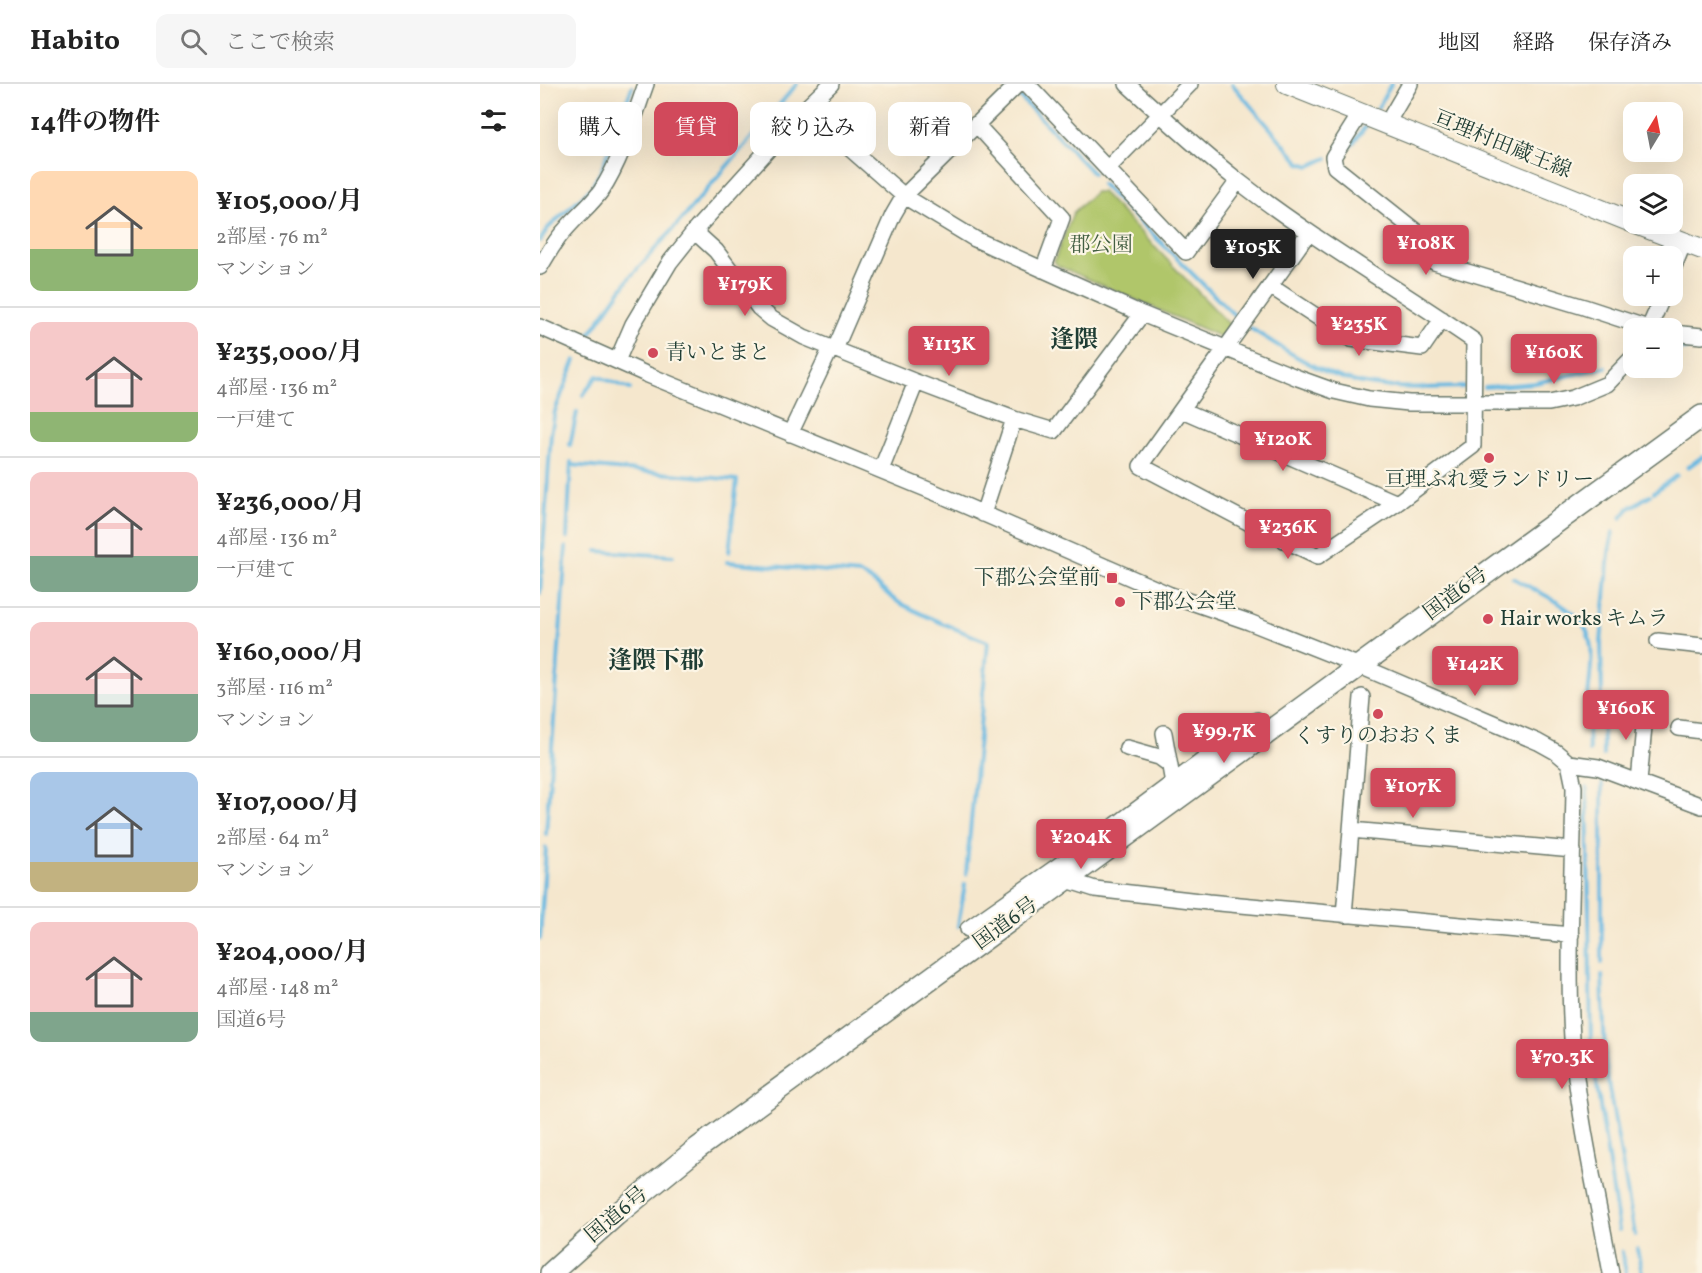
<!DOCTYPE html>
<html lang="ja">
<head>
<meta charset="utf-8">
<style>
  :root { --surface:#fff; --page:#f6f6f6; --text:#222; --muted:#767676; --line:#e0e0e0; --accent:#d1495b }
  body { margin:0; font-family:Vollkorn,"Noto Serif JP",serif; background:var(--page); color:var(--text); height:100vh; display:flex; flex-direction:column; font-size:22px; white-space:nowrap }
  * { box-sizing:border-box; margin:0 }
  p { font-size:20px; color:var(--muted) }
  .icon { flex:none; width:33px; height:33px; fill:none; stroke:currentColor; stroke-width:2; stroke-linecap:round; stroke-linejoin:round }
  .map { position:relative; flex:1; overflow:hidden }
  .drawer { display:flex; flex-direction:column; background:var(--surface); width:540px }
  .drawer>* { flex:none }
  .guide { position:absolute; left:18px; top:18px; width:570px; height:54px; display:flex; gap:12px }
  .needle { width:39px; rotate:10deg }
  .tools { position:absolute; left:1083px; top:18px; display:grid; gap:12px }
  .tools a { display:grid; place-items:center; width:60px; height:60px; border-radius:12px; background:var(--surface); box-shadow:0 6px 24px #0002; font-size:30px }
  .price { position:absolute; translate:-50% -51px; padding:0 14px; border-radius:6px; background:var(--accent); color:#fff; font-size:20px; line-height:39px; filter:drop-shadow(0 2px 3px #0008) }
  .price::after { content:''; position:absolute; left:50%; top:36px; width:18px; height:14px; margin-left:-9px; background:inherit; clip-path:polygon(0 0,100% 0,50% 100%) }
  .price.active { background:#222; color:#fff }
  ul { padding:0; list-style:none }
  li { display:flex; align-items:center; gap:18px; height:150px; padding:0 30px }
  li+li { border-top:2px solid var(--line) }
  li span { display:grid; place-items:center; flex:none; width:168px; height:120px; border-radius:12px; color:#555 }
  li>.icon { margin-inline-start:auto }
  span .icon { width:72px; height:72px; fill:#fffc; stroke-width:1 }
  li b { font-size:26px }
  h2 { display:flex; justify-content:space-between; align-items:center; height:72px; padding:0 30px; font-size:26px }
  .tag { padding:0 21px; border-radius:12px; background:var(--surface); box-shadow:0 6px 24px #0002; font-size:21px; line-height:54px }
  .tag.active { background:var(--accent); color:#fff }
  header { display:flex; align-items:center; gap:36px; box-sizing:border-box; height:84px; padding:0 30px; background:var(--surface); border-bottom:2px solid var(--line) }
  header strong { font-size:28px }
  nav { display:flex; gap:33px; margin-inline-start:auto; font-size:21px }
  .search { width:420px; height:54px; background:var(--page); display:flex; align-items:center; gap:15px; box-sizing:border-box; padding:0 21px; border-radius:12px; color:var(--muted); font-size:22px }
  main { display:flex; flex:1; min-height:0 }
  .map>svg:first-child { display:block }
  .green { fill:#b0c66a; stroke:#68824f; stroke-width:1.5 }
  .lines { fill:none; stroke-linecap:round; stroke-linejoin:round }
  .stream { stroke:#66b8e1; stroke-width:4 }
  .minor-casing { stroke:#6a786a; stroke-width:18 }
  .major-casing { stroke:#6a786a; stroke-width:22 }
  .highway-casing { stroke:#6a786a; stroke-width:24 }
  .minor { stroke:#fff; stroke-width:15 }
  .major { stroke:#fff; stroke-width:20 }
  .highway { stroke:#fff; stroke-width:21 }
  .poi-dot { fill:#d1495b; stroke:#fcf5e5; stroke-width:2 }
  .labels { text-anchor:middle; dominant-baseline:central; stroke-width:4.5; stroke-linejoin:round; paint-order:stroke }
  .street-label { font-size:21px; fill:#1f3d34; stroke:#fcf5e5 }
  .park-label { font-size:21px; fill:#435f42; stroke:#fcf5e5 }
  .poi-label { font-size:21px; fill:#1f3d34; stroke:#fcf5e5; text-anchor:start }
  .quarter-label { font-size:24px; font-weight:bold; fill:#1f3d34; stroke:#fcf5e5 }
</style>
</head>
<body>
<header>
<strong>Habito</strong>
<div class="search"><svg class="icon" aria-label="search" viewBox="0 0 24 24"><circle cx="10" cy="10" r="6"/><path d="M15 15l6 6"/></svg>ここで検索</div>
<nav><a>地図</a><a>経路</a><a>保存済み</a></nav>
</header>
<main>
<section class="drawer">
<h2>14件の物件<svg class="icon" aria-label="filters" viewBox="0 0 24 24"><path d="M4 7h16M4 17h16"/><circle cx="9" cy="7" r="2"/><circle cx="15" cy="17" r="2"/></svg></h2>
<ul>
<li><span style="background:linear-gradient(#ffd9b3 65%,#8fb573 0)"><svg class="icon" aria-label="home" viewBox="0 0 24 24"><path d="M3 11l9-7 9 7M6 9v11h12V9"/></svg></span><div><b>¥105,000/月</b><p>2部屋 · 76 m²</p><p>マンション</p></div></li>
<li><span style="background:linear-gradient(#f6c9c9 75%,#8fb573 0)"><svg class="icon" aria-label="home" viewBox="0 0 24 24"><path d="M3 11l9-7 9 7M6 9v11h12V9"/></svg></span><div><b>¥235,000/月</b><p>4部屋 · 136 m²</p><p>一戸建て</p></div></li>
<li><span style="background:linear-gradient(#f6c9c9 70%,#7fa58c 0)"><svg class="icon" aria-label="home" viewBox="0 0 24 24"><path d="M3 11l9-7 9 7M6 9v11h12V9"/></svg></span><div><b>¥236,000/月</b><p>4部屋 · 136 m²</p><p>一戸建て</p></div></li>
<li><span style="background:linear-gradient(#f6c9c9 60%,#7fa58c 0)"><svg class="icon" aria-label="home" viewBox="0 0 24 24"><path d="M3 11l9-7 9 7M6 9v11h12V9"/></svg></span><div><b>¥160,000/月</b><p>3部屋 · 116 m²</p><p>マンション</p></div></li>
<li><span style="background:linear-gradient(#a9c7e8 75%,#c2b280 0)"><svg class="icon" aria-label="home" viewBox="0 0 24 24"><path d="M3 11l9-7 9 7M6 9v11h12V9"/></svg></span><div><b>¥107,000/月</b><p>2部屋 · 64 m²</p><p>マンション</p></div></li>
<li><span style="background:linear-gradient(#f6c9c9 75%,#7fa58c 0)"><svg class="icon" aria-label="home" viewBox="0 0 24 24"><path d="M3 11l9-7 9 7M6 9v11h12V9"/></svg></span><div><b>¥204,000/月</b><p>4部屋 · 148 m²</p><p>国道6号</p></div></li>
</ul>
</section>
<div class="map">
<svg width="1162" height="1189" viewBox="0 0 1162 1189">
  <rect width="100%" height="100%" fill="#fcf5e5"/>
  <filter id="ink" filterUnits="userSpaceOnUse"><feTurbulence type="fractalNoise" baseFrequency=".0167" numOctaves="2"/><feDisplacementMap in="SourceGraphic" scale="12" xChannelSelector="R" yChannelSelector="G"/><feConvolveMatrix kernelMatrix="1 2 1 2 8 2 1 2 1" color-interpolation-filters="sRGB"/></filter>
  <filter id="wash" filterUnits="userSpaceOnUse"><feTurbulence type="fractalNoise" baseFrequency=".008" numOctaves="4" result="noise"/><feDisplacementMap in="SourceGraphic" scale="24" xChannelSelector="R" yChannelSelector="G"/><feGaussianBlur stdDeviation="1.35" result="paint"/><feColorMatrix in="noise" values="0 0 0 0 0 0 0 0 0 0 0 0 0 0 0 0 0 1.4 0 .05"/><feComposite in="paint" operator="in"/></filter>
  <g filter="url(#wash)">
    <rect width="100%" height="100%" fill="#f5e7cd"/>
    <!-- green -->
    <path class="green" d="M555,108H562L689,240L690,245L681,253L518,182L514,177L533,129Z"/>
    <g class="lines">
      <!-- stream -->
      <path class="stream" d="M692,0L760,79L770,82L787,74
        M480,13L553,89
        M838,24L851,0
        M803,67L813,59L825,43
        M562,100L697,234
        M0,157L8,144L51,104L61,87L92,3
        M710,244C736,260 762,278 791,290C833,307 879,304 924,303
        M49,251L90,193L142,135L257,0
        M1132,267L1162,262
        M945,303L995,299L1066,283
        M43,311L57,292L90,305
        M30,361L37,328
        M31,381L197,396L189,468
        M1148,383L1162,373
        M1114,408L1137,391
        M1081,434L1088,425L1110,411
        M27,454L31,378
        M57,467L133,472
        M187,478L320,490C335,496 345,510 358,518C387,534 418,546 448,558L426,790
        M973,494C994,506 1019,516 1037,533C1060,555 1049,588 1048,616C1048,633 1048,650 1049,667
        M0,509L11,350L15,327L35,276
        M1063,671L1061,559L1069,468L1073,448
        M1047,704L1051,963L1079,1146
        M6,750L26,463
        M418,842L425,800
        M0,855L6,764
        M1062,879V700
        M1062,891L1065,973L1069,1004L1095,1151
        M1097,1165L1102,1189
        M1082,1168L1086,1189"/>
    </g>
  </g>
  <g filter="url(#ink)">
    <g class="lines">
      <!-- minor casing -->
      <g class="minor-casing">
        <path id="minor" d="M487,0L646,168L698,97
          M587,0C623,33 659,66 697,96C772,155 856,203 934,257L933,362L857,419L778,472L723,446L601,382L769,148
          M265,25L364,112L435,155L602,230L758,294L794,307L829,315L869,319H1009L1033,314L1067,300L1094,272
          M820,30L793,73L795,83L878,149L889,164L894,178L1044,223L1108,244
          M436,40L522,134L503,186
          M846,41L870,0
          M567,85L650,0
          M154,147L176,167L219,224L232,235L264,253L376,298L474,335L514,347L602,230
          M0,183C8,170 15,156 26,145C37,132 51,121 61,107C82,75 93,36 106,0
          M1132,187L1144,158
          M730,202L811,255L882,264L902,235
          M0,243L108,291L396,409L628,510L709,538L820,582L998,658L1016,668L1029,679L1058,683L1162,722
          M1109,244L1123,212
          M1132,249L1162,252
          M295,265L353,131L364,112L478,0
          M77,277L93,240L130,178L157,144L265,25L291,0
          M642,326L857,419
          M250,350L291,264
          M341,386L376,298
          M443,430L474,335
          M1118,557L1162,562
          M822,613L811,746L1033,766
          M1139,644L1162,647
          M624,649L634,705
          M587,664L619,673L630,681
          M1029,679L1034,703C1033,786 1027,871 1032,954C1038,1033 1057,1111 1071,1189
          M1099,698L1106,620
          M527,796L555,805L668,818L1031,851
          M804,831L811,746
          M428,845L576,741L717,636"/>
      </g>
      <!-- major casing -->
      <g class="major-casing">
        <path id="major" d="M747,0L1094,139
          M1096,140L1162,165"/>
      </g>
      <!-- highway casing -->
      <g class="highway-casing">
        <path id="highway" d="M11,1189L76,1131L158,1064L1162,332"/>
      </g>
      <!-- minor -->
      <use href="#minor" class="minor"/>
      <!-- major -->
      <use href="#major" class="major"/>
      <!-- highway -->
      <use href="#highway" class="highway"/>
    </g>
  </g>
  <!-- markers -->
  <g class="poi-dot">
    <circle cx="113" cy="269" r="6"/>
    <circle cx="949" cy="374" r="6"/>
    <rect x="566" y="488" width="12" height="12" rx="3"/>
    <circle cx="580" cy="518" r="6"/>
    <circle cx="948" cy="535" r="6"/>
    <circle cx="838" cy="630" r="6"/>
  </g>
  <g class="labels">
    <!-- street labels -->
    <g class="street-label">
      <text transform="translate(962 61) rotate(22)">亘理村田蔵王線</text>
      <text transform="translate(916 510) rotate(-37)">国道6号</text>
      <text transform="translate(466 840) rotate(-36)">国道6号</text>
      <text transform="translate(77 1131) rotate(-40)">国道6号</text>
    </g>
    <!-- park labels -->
    <g class="park-label">
      <text x="561" y="161">郡公園</text>
    </g>
    <!-- poi labels -->
    <g class="poi-label">
      <text x="125" y="269">青いとまと</text>
      <text x="949" y="396" text-anchor="middle">亘理ふれ愛ランドリー</text>
      <text x="560" y="494" text-anchor="end">下郡公会堂前</text>
      <text x="592" y="518">下郡公会堂</text>
      <text x="960" y="535">Hair works キムラ</text>
      <text x="838" y="652" text-anchor="middle">くすりのおおくま</text>
    </g>
    <!-- quarter labels -->
    <g class="quarter-label">
      <text x="534" y="257">逢隈</text>
      <text x="116" y="578">逢隈下郡</text>
    </g>
  </g>
</svg>
<div class="tools">
<a><svg class="needle" viewBox="-14 -14 28 28"><path d="M0-13l5 13h-10z" fill="#e53935"/><path d="M0 13l5-13h-10z" fill="#767676"/></svg></a>
<a><svg class="icon" aria-label="layers" viewBox="0 0 24 24"><path d="M12 4l9 5-9 5-9-5zM3 14l9 5 9-5"/></svg></a>
<a>+</a>
<a>−</a>
</div>
<b class="price" style="left:886px;top:192px">¥108K</b>
<b class="price active" style="left:713px;top:196px">¥105K</b>
<b class="price" style="left:205px;top:233px">¥179K</b>
<b class="price" style="left:819px;top:273px">¥235K</b>
<b class="price" style="left:409px;top:293px">¥113K</b>
<b class="price" style="left:1014px;top:301px">¥160K</b>
<b class="price" style="left:743px;top:388px">¥120K</b>
<b class="price" style="left:748px;top:476px">¥236K</b>
<b class="price" style="left:935px;top:613px">¥142K</b>
<b class="price" style="left:1086px;top:657px">¥160K</b>
<b class="price" style="left:684px;top:680px">¥99.7K</b>
<b class="price" style="left:873px;top:735px">¥107K</b>
<b class="price" style="left:541px;top:786px">¥204K</b>
<b class="price" style="left:1022px;top:1006px">¥70.3K</b>
<div class="guide">
<a class="tag">購入</a>
<a class="tag active">賃貸</a>
<a class="tag">絞り込み</a>
<a class="tag">新着</a>
</div>
</div>
</main>
</body>
</html>
